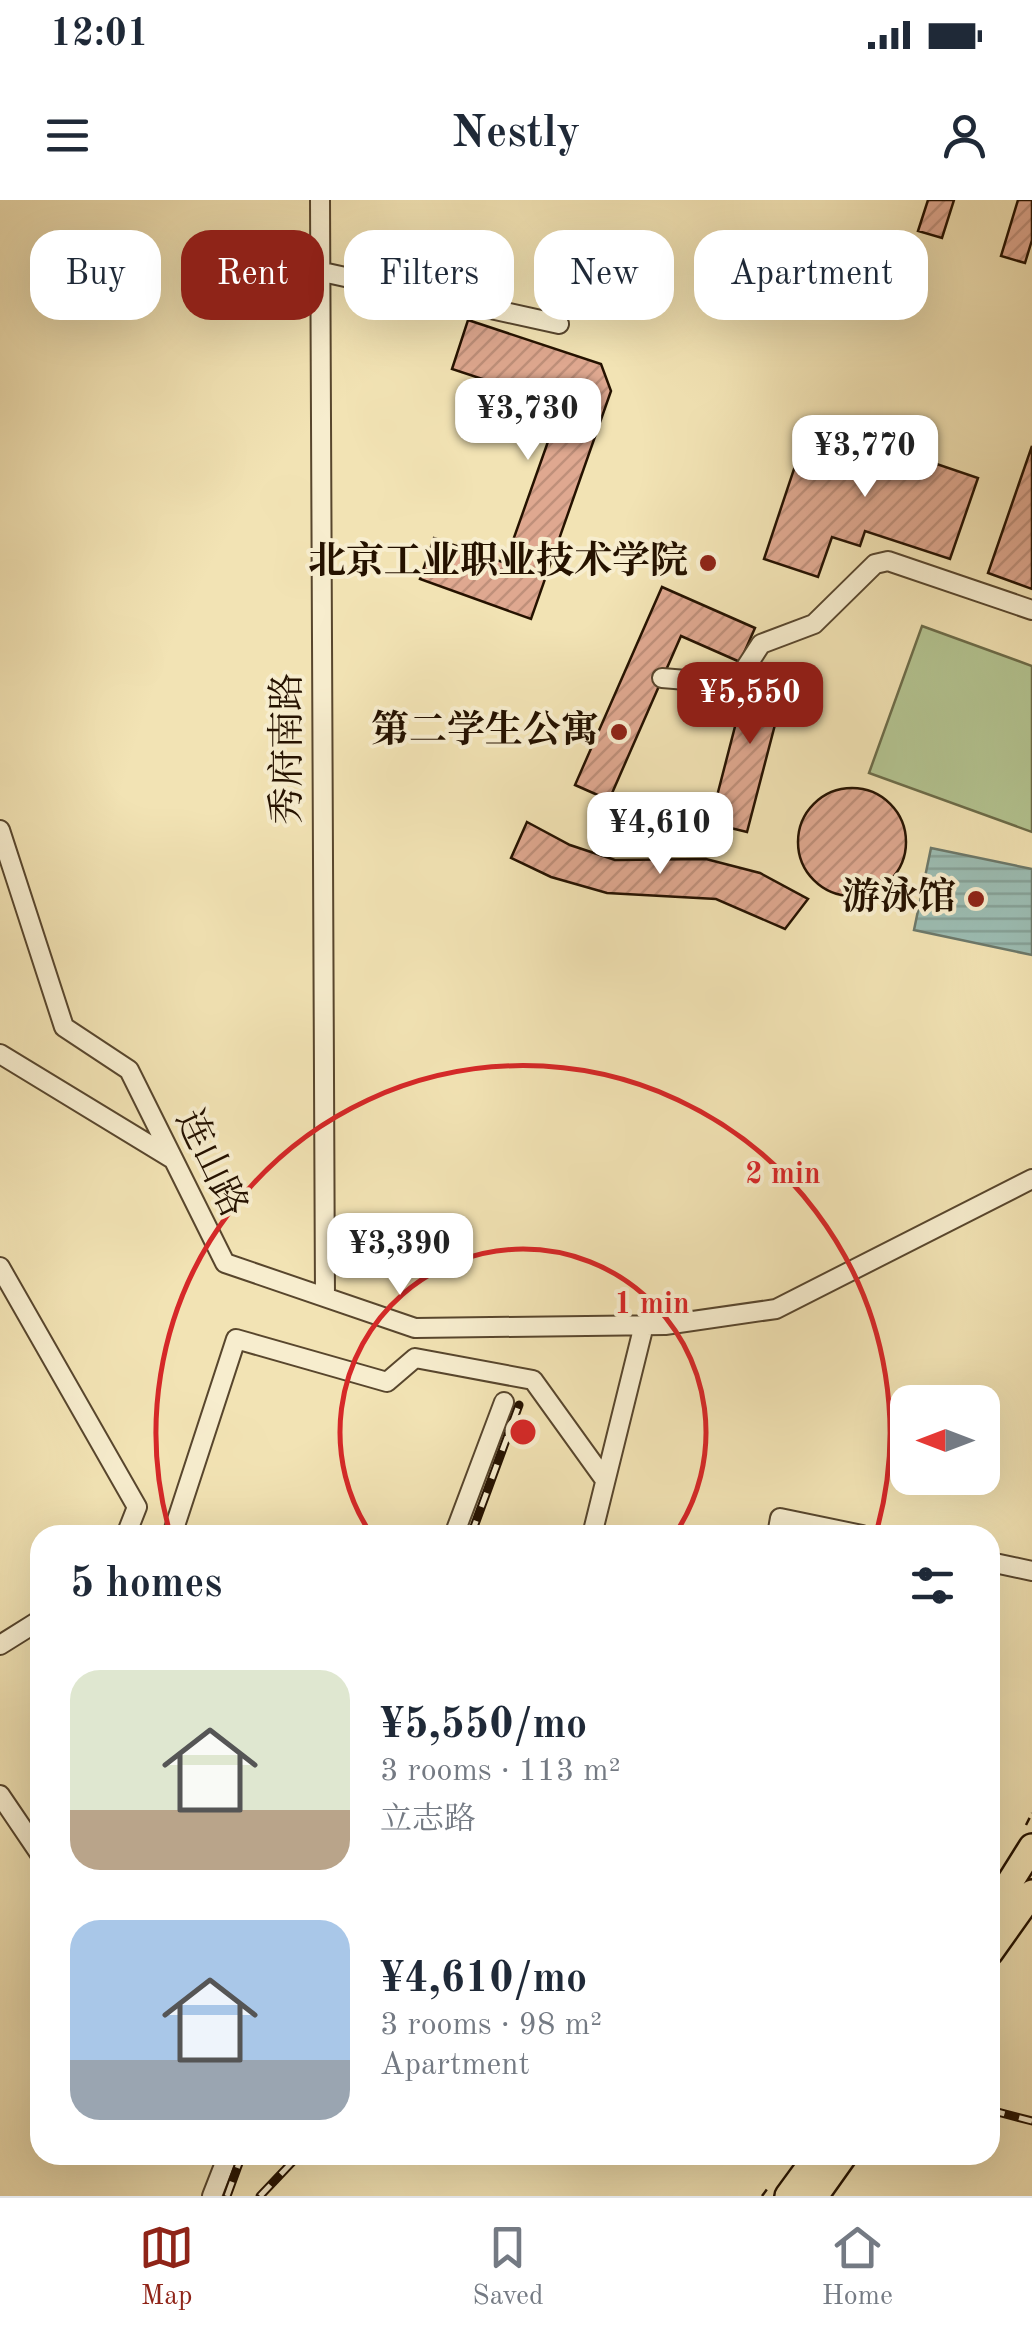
<!DOCTYPE html>
<html lang="en">
<head>
<meta charset="utf-8">
<style>
  :root { --surface:#fff; --page:#f6f6f7; --text:#1f2937; --muted:#747a83; --line:#e0e1e3; --accent:#8f2418 }
  body { margin:0; font-family:"Old Standard TT","Noto Serif SC",serif; background:var(--page); color:var(--text); height:100vh; display:flex; flex-direction:column; font-size:38px; white-space:nowrap }
  * { box-sizing:border-box; margin:0 }
  p { font-size:32px; color:var(--muted) }
  .icon { flex:none; width:55px; height:55px; fill:none; stroke:currentColor; stroke-width:2; stroke-linecap:round; stroke-linejoin:round }
  .map { position:relative; flex:1; overflow:hidden }
  .side { position:absolute; left:30px; top:1325px; width:970px; height:640px; display:flex; flex-direction:column; background:var(--surface); border-radius:30px; box-shadow:0 10px 40px #0002 }
  .side>* { flex:none }
  .hud { position:absolute; left:30px; top:30px; width:972px; height:90px; display:flex; gap:20px }
  .needle { width:65px; rotate:270deg }
  .fabs { position:absolute; left:890px; top:1185px; display:grid; gap:20px }
  .fabs a { display:grid; place-items:center; width:110px; height:110px; border-radius:20px; background:var(--surface); box-shadow:0 10px 40px #0002; font-size:50px }
  .price { position:absolute; translate:-50% -85px; padding:0 22px; border-radius:20px; background:#fff; color:#222; font-size:32px; line-height:65px; filter:drop-shadow(0 2px 5px #0008) }
  .price::after { content:''; position:absolute; left:50%; top:60px; width:30px; height:22px; margin-left:-15px; background:inherit; clip-path:polygon(0 0,100% 0,50% 100%) }
  .price.selected { background:var(--accent); color:#fff }
  ul { padding:0; list-style:none }
  li { display:flex; align-items:center; gap:30px; height:250px; padding:0 40px }
  li span { display:grid; place-items:center; flex:none; width:280px; height:200px; border-radius:30px; color:#555 }
  li>.icon { margin-inline-start:auto }
  span .icon { width:120px; height:120px; fill:#fffc; stroke-width:1 }
  li b { font-size:42px }
  h2 { display:flex; justify-content:space-between; align-items:center; height:120px; padding:0 40px; font-size:42px }
  .chip { padding:0 35px; border-radius:30px; background:var(--surface); box-shadow:0 10px 40px #0002; font-size:35px; line-height:90px }
  .chip.selected { background:var(--accent); color:#fff }
  .status { display:flex; justify-content:space-between; align-items:center; height:70px; padding:0 50px; background:var(--surface); direction:ltr }
  .status svg { height:28px; fill:currentColor }
  header { display:flex; justify-content:space-between; align-items:center; height:130px; padding:0 40px; background:var(--surface); font-size:45px; font-weight:700 }
  .dock { display:flex; justify-content:space-around; align-items:center; height:140px; border-top:2px solid var(--line); background:var(--surface); font-size:28px; color:var(--muted) }
  .dock a { display:grid; justify-items:center; gap:5px }
  .dock .selected { color:var(--accent) }
  .map>svg:first-child { display:block }
  .green { fill:#b4c592; stroke:#6c6c49; stroke-width:2.5 }
  .water { fill:url(#water-rules); stroke:#6c796b; stroke-width:2.5 }
  .building { fill:url(#building-hatch); stroke:#251200; stroke-width:2.5 }
  .lines { fill:none; stroke-linecap:round; stroke-linejoin:round }
  .minor-casing { stroke:#58462d; stroke-width:22 }
  .highway-casing { stroke:#251200; stroke-width:30 }
  .path { stroke:#251200; stroke-width:2.5; stroke-dasharray:8 5; stroke-linecap:butt }
  .minor { stroke:#f7edce; stroke-width:18 }
  .highway { stroke:#f2e3b4; stroke-width:25 }
  .rail-casing { stroke:#251200; stroke-width:9 }
  .rail { stroke:#f7edce; stroke-width:5; stroke-dasharray:15; stroke-linecap:butt }
  .ring { fill:none; stroke:#d62828; stroke-width:5 }
  .poi-dot { fill:#8f2418; stroke:#f7edce; stroke-width:4 }
  .labels { text-anchor:middle; dominant-baseline:central; stroke-width:8; stroke-linejoin:round; paint-order:stroke }
  .poi-label { font-size:38px; font-weight:bold; fill:#251200; stroke:#f7edce; text-anchor:end }
  .street-label { font-size:38px; fill:#251200; stroke:#f7edce }
  .centre { fill:#d62828; stroke:#f7edce; stroke-width:5 }
  .ring-label { font-size:30px; text-anchor:middle; font-weight:bold; fill:#d62828; stroke:#f7edce; stroke-width:8; stroke-linejoin:round; paint-order:stroke }
</style>
</head>
<body>
<div class="status"><b>12:01</b><svg viewBox="0 0 49 12"><path d="M0 12V9h3v3zM5 12V6h3v6zM10 12V3h3v9zM15 12V0h3v12zM26 1h20v11H26zM47 4h2v5h-2z"/></svg></div>
<header><svg class="icon" aria-label="menu" viewBox="0 0 24 24"><path d="M4 6h16M4 12h16M4 18h16"/></svg>Nestly<svg class="icon" aria-label="person" viewBox="0 0 24 24"><circle cx="12" cy="8" r="4"/><path d="M4 21q1-7 8-7t8 7"/></svg></header>
<div class="map">
<svg width="1032" height="1996" viewBox="0 0 1032 1996">
  <defs>
    <pattern id="water-rules" width="6" height="5" patternUnits="userSpaceOnUse" patternTransform="scale(2.5)"><rect width="6" height="5" fill="#9cbdb3"/><path d="M0 2.5h6" fill="none" stroke="#86a198"/></pattern>
    <pattern id="building-hatch" width="6" height="6" patternUnits="userSpaceOnUse" patternTransform="scale(2.5)"><rect width="6" height="6" fill="#dfa890"/><path d="M-1 1l2-2M0 6l6-6M5 7l2-2" fill="none" stroke="#bf907a"/></pattern>
  </defs>
  <rect width="100%" height="100%" fill="#f2e3b4"/>
  <filter id="stains"><feTurbulence type="fractalNoise" baseFrequency=".002" numOctaves="4"/><feColorMatrix values="0 0 0 0 .2 0 0 0 0 .09 0 0 0 0 .02 0 0 0 .5 -.17"/></filter>
  <radialGradient id="worn" r=".72"><stop offset=".6" stop-color="#630" stop-opacity="0"/><stop offset="1" stop-color="#630" stop-opacity=".3"/></radialGradient>
  <!-- green -->
  <path class="green" d="M922,426L1032,466V632L869,573Z"/>
  <!-- water -->
  <path class="water" d="M931,648L1032,669V755L914,730Z"/>
  <!-- building -->
  <path class="building" d="M928,0H954L942,38L918,31Z
    M1018,0H1032V40L1025,63L1001,56Z
    M468,120L601,164L611,191L531,419L420,379L434,338L505,363L550,236L535,231L521,205L525,193L452,169Z
    M810,221L978,278L950,359L865,331L860,346L832,337L818,377L764,359Z
    M1032,246V389L988,373Z
    M662,387L755,428L740,462L681,436L609,600L575,585Z
    M752,461L789,471L747,632L710,623Z
    M798 642a54 54 0 1 1 108 0a54 54 0 1 1-108 0Z
    M527,622L570,645L615,660L706,659L760,673L808,699L785,729L716,699L607,693L551,677L511,658Z"/>
  <g class="lines">
    <!-- minor casing -->
    <g class="minor-casing">
      <path id="minor" d="M320,0L325,1097
        M318,71L559,124
        M662,478L735,484L761,444L814,424L875,364L888,361L1032,410
        M0,630L64,827L129,870L225,1063L415,1128L665,1125L776,1109L1032,979
        M0,854L171,958
        M0,1067L137,1307L126,1335
        M172,1335L236,1139L387,1182L415,1158L533,1180L605,1280
        M454,1335L504,1202
        M592,1335L644,1125
        M777,1335L780,1318L862,1335
        M990,1362L1032,1371
        M0,1445L40,1420
        M0,1595L40,1654
        M212,1996L228,1955"/>
    </g>
    <!-- highway casing -->
    <g class="highway-casing">
      <path id="highway" d="M990,1714L1032,1647
        M990,1752L1032,1693
        M788,1996L818,1955
        M815,1996L844,1955"/>
    </g>
    <!-- path -->
    <path class="path" d="M1026,1625L1032,1613
      M990,1782L998,1771
      M762,1996L768,1988"/>
    <!-- minor -->
    <use href="#minor" class="minor"/>
    <!-- highway -->
    <use href="#highway" class="highway"/>
    <!-- rail casing -->
    <g class="rail-casing">
      <path id="rail" d="M471,1335L519,1205
        M990,1910L1032,1921
        M227,1996L242,1955
        M260,1996L299,1955"/>
    </g>
    <!-- rail -->
    <use href="#rail" class="rail"/>
  </g>
  <!-- distance rings -->
  <g class="ring">
    <path d="M371 1334A183 183 0 1 1 675 1334"/>
    <path d="M170 1333A367 367 0 1 1 876 1333"/>
  </g>
  <!-- markers -->
  <g class="poi-dot">
    <circle cx="708" cy="363" r="10"/>
    <circle cx="619" cy="532" r="10"/>
    <circle cx="976" cy="699" r="10"/>
  </g>
  <g class="labels">
    <!-- poi labels -->
    <g class="poi-label">
      <text x="688" y="363">北京工业职业技术学院</text>
      <text x="599" y="532">第二学生公寓</text>
      <text x="956" y="699">游泳馆</text>
    </g>
    <!-- street labels -->
    <g class="street-label">
      <text transform="translate(289 549) rotate(-90)">秀府南路</text>
      <text transform="translate(210 964) rotate(64)">连山路</text>
    </g>
  </g>
  <circle cx="523" cy="1232" r="15" class="centre"/>
  <g class="ring-label">
    <text x="783" y="983">2 min</text>
    <text x="652" y="1113">1 min</text>
  </g>
  <rect width="100%" height="100%" filter="url(#stains)"/>
  <rect width="100%" height="100%" fill="url(#worn)"/>
</svg>
<div class="fabs">
<a><svg class="needle" viewBox="-14 -14 28 28"><path d="M0-13l5 13h-10z" fill="#e53935"/><path d="M0 13l5-13h-10z" fill="#747a83"/></svg></a>
</div>
<b class="price" style="left:528px;top:263px">¥3,730</b>
<b class="price" style="left:865px;top:300px">¥3,770</b>
<b class="price selected" style="left:750px;top:547px">¥5,550</b>
<b class="price" style="left:660px;top:677px">¥4,610</b>
<b class="price" style="left:400px;top:1098px">¥3,390</b>
<div class="hud">
<a class="chip">Buy</a>
<a class="chip selected">Rent</a>
<a class="chip">Filters</a>
<a class="chip">New</a>
<a class="chip">Apartment</a>
</div>
<section class="side">
<h2>5 homes<svg class="icon" aria-label="filters" viewBox="0 0 24 24"><path d="M4 7h16M4 17h16"/><circle cx="9" cy="7" r="2"/><circle cx="15" cy="17" r="2"/></svg></h2>
<ul>
<li><span style="background:linear-gradient(#dfe7d0 70%,#b9a48a 0)"><svg class="icon" aria-label="home" viewBox="0 0 24 24"><path d="M3 11l9-7 9 7M6 9v11h12V9"/></svg></span><div><b>¥5,550/mo</b><p>3 rooms · 113 m²</p><p>立志路</p></div></li>
<li><span style="background:linear-gradient(#a9c7e8 70%,#9aa5b1 0)"><svg class="icon" aria-label="home" viewBox="0 0 24 24"><path d="M3 11l9-7 9 7M6 9v11h12V9"/></svg></span><div><b>¥4,610/mo</b><p>3 rooms · 98 m²</p><p>Apartment</p></div></li>
</ul>
</section>
</div>
<nav class="dock">
<a class="selected"><svg class="icon" aria-label="map" viewBox="0 0 24 24"><path d="M3 6l6-2 6 2 6-2v14l-6 2-6-2-6 2zM9 4v14M15 6v14"/></svg>Map</a>
<a><svg class="icon" aria-label="saved" viewBox="0 0 24 24"><path d="M7 4h10v16l-5-4-5 4z"/></svg>Saved</a>
<a><svg class="icon" aria-label="home" viewBox="0 0 24 24"><path d="M3 11l9-7 9 7M6 9v11h12V9"/></svg>Home</a>
</nav>
</body>
</html>
